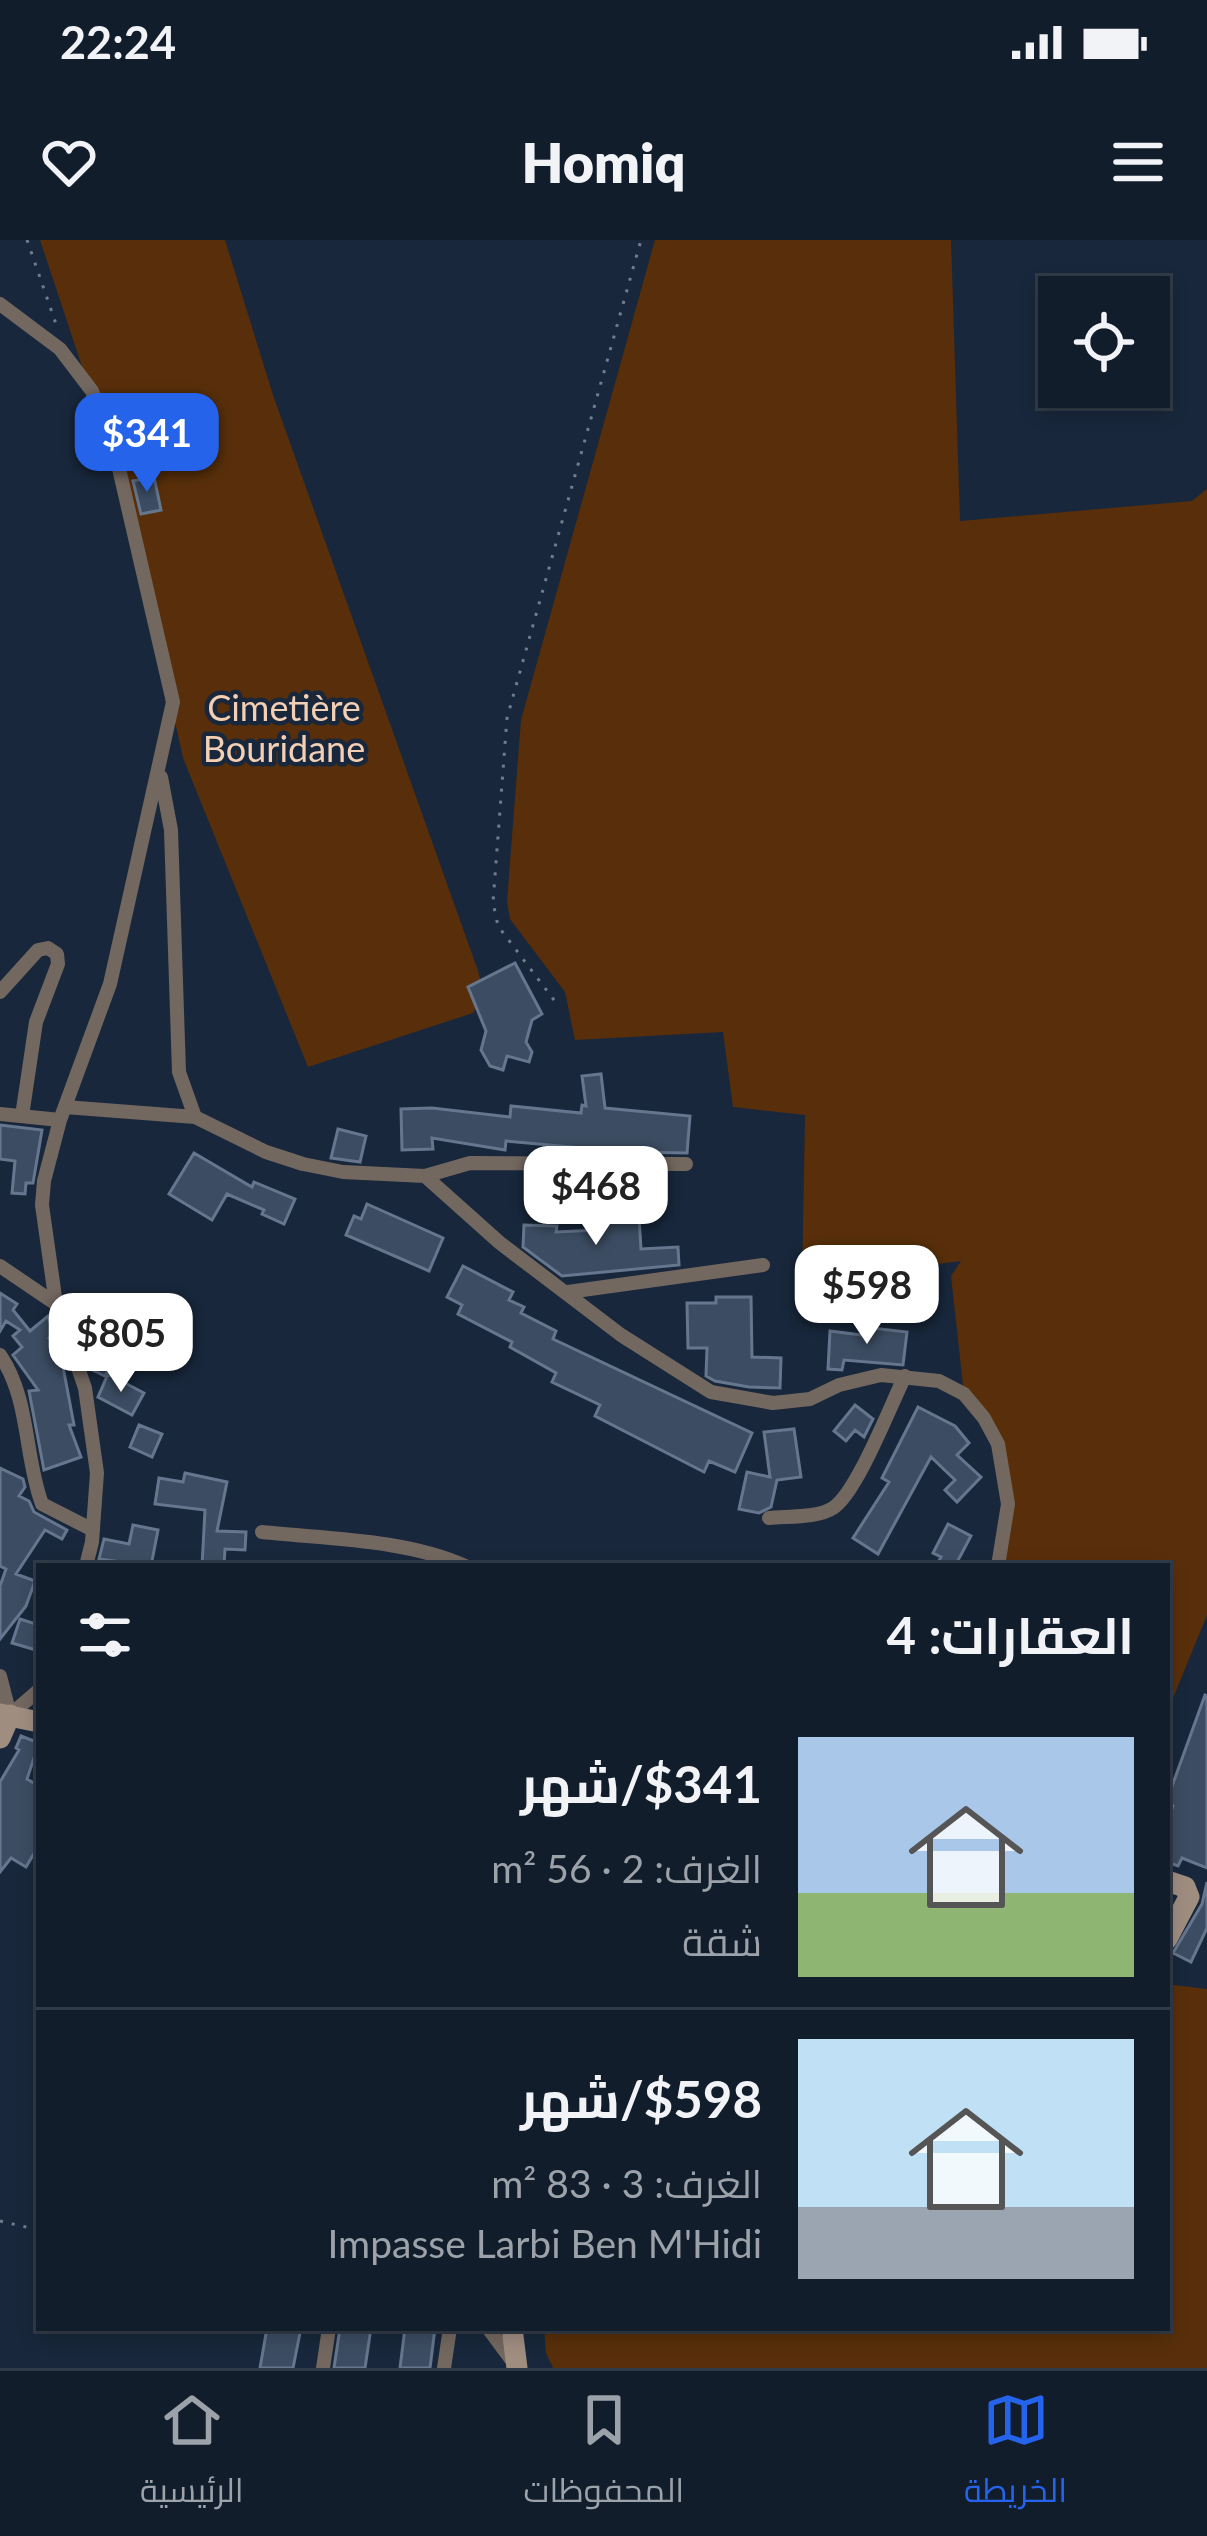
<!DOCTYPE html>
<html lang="ar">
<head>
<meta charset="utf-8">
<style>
  :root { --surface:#121d2c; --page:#1f2a38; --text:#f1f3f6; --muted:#9ca2a9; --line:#313b48; --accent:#2563eb }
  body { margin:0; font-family:Lato,Cairo,sans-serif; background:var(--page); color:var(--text); direction:rtl; height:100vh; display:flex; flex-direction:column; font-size:45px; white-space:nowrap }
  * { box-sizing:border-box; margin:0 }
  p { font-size:39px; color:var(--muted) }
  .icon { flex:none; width:66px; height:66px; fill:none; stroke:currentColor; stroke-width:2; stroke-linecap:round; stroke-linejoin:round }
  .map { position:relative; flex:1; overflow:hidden; direction:ltr }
  .details { position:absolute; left:36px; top:1323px; width:1134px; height:768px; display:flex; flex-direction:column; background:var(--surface); border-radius:0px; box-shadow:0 6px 18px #0003,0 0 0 3px var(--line); direction:rtl }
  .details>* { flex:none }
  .tools { position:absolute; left:1038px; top:36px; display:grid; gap:24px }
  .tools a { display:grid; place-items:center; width:132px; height:132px; border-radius:0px; background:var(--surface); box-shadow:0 6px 18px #0003,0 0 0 3px var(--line); font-size:60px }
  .price { position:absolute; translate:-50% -102px; padding:0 27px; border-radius:24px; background:#fff; color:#222; font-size:39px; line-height:78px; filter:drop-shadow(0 3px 6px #0008) }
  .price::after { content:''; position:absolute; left:50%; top:72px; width:36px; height:27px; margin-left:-18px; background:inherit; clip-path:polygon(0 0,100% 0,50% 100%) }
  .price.active { background:var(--accent); color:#fff }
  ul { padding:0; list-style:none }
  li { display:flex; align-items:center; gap:36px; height:300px; padding:0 36px }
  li+li { border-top:3px solid var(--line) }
  li span { display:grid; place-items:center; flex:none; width:336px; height:240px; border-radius:0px; color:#555 }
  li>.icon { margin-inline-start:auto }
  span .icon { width:144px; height:144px; fill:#fffc; stroke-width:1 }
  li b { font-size:51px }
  h2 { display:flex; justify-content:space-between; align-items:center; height:144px; padding:0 36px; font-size:51px }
  .status { display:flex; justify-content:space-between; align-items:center; height:84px; padding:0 60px; background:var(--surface); direction:ltr }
  .status svg { height:33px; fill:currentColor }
  header { display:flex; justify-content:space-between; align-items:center; height:156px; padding:0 36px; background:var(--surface); font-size:54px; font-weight:800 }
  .dock { display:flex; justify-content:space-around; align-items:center; height:168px; border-top:3px solid var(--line); background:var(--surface); font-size:33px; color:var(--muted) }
  .dock a { display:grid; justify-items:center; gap:6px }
  .dock .active { color:var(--accent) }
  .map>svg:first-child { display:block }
  .green { fill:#582f0a }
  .building { fill:#3c4c62; stroke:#65768e; stroke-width:3 }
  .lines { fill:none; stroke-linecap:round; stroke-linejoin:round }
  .path { stroke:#717d8d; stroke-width:3; stroke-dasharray:3 9; stroke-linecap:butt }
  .street { stroke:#736860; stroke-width:14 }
  .secondary { stroke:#9f8d80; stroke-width:21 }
  .labels { text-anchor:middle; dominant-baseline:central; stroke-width:9; stroke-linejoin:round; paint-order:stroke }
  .park-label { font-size:36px; fill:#f3cfb5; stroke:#18273b }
</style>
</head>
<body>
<div class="status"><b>22:24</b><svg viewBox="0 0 49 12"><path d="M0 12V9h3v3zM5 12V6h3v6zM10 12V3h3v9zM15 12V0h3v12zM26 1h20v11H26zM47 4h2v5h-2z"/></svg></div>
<header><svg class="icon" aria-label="menu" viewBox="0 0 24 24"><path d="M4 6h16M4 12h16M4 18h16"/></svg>Homiq<svg class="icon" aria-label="heart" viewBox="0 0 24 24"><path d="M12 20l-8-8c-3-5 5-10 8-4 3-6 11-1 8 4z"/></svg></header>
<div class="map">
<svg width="1207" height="2128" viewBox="0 0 1207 2128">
  <rect width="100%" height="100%" fill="#18273b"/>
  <!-- green -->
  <path class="green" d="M40,0H225L273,155L477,728C483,746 483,756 473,773L308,827L183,518L128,265Z
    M655,0H951L960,281L1192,261L1207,249V1375L1167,1473V1326H998L1008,1264L998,1204L964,1154L951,1036L961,1021L802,1041L805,875L733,867L723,792L575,800L565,752L510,679L507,661L521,480Z
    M1174,1745L1207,1749V2128H553L546,2113L544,2088H1167V1756Z"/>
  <!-- building -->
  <path class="building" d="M154,237L161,270L141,274L133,241Z
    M515,723L542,774L532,780L526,802L532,812L529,822L507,816L503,830L490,826L481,810L486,791L468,747Z
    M601,834L605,868L690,876L687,913L626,912L506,901L505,910L432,898L433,909L402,910L401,869L432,868L510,877L511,866L581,873L582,865L586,866L582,836Z
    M0,885L42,890L33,943H26L25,954L12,953L15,921L0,919Z
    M338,889L366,896L360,922L331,918Z
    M194,913L252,947L254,942L295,959L284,984L262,974L264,970L227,954L212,980L169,954Z
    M367,964L443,998L429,1031L346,995L354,976L361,979Z
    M639,976L641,1009L678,1007L679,1025L562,1036L523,1007L524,985L557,986L556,992L597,990V981Z
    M463,1026L513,1052L509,1060L524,1067L521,1073L556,1091L553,1099L752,1193L735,1232L709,1221L704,1232L595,1176L600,1165L552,1142L556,1133L510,1107L512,1102L458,1074L462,1065L447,1057Z
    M0,1053L17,1064L13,1070L30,1091L48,1076L54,1094L49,1098L60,1111L74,1185H69L81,1217L44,1230L29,1151L38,1150L13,1115L22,1107L13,1096L20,1090L6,1081L0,1091Z
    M716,1057H751L752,1117L781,1118L780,1148L749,1147L715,1141L706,1136L707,1108H688L687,1063H716Z
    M863,1087L907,1092L903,1125L844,1120L842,1130L828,1129L830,1091L862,1095Z
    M110,1092L124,1098L105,1136L90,1129L85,1114L89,1107L100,1112Z
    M108,1134L144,1153L132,1175L98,1157Z
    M855,1165L873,1179L864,1197L855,1190L846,1201L834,1191Z
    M918,1167L955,1186L969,1203L957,1215L981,1237L957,1262L945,1250L955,1240L931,1217L878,1314L853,1298L889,1242L882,1238Z
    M139,1185L162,1194L152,1217L130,1207Z
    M794,1189L801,1237L777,1240L771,1267L759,1273L739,1269L747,1232L770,1237L764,1192Z
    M0,1228L23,1239L25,1247L19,1256L29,1261L34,1272L67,1290L62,1299L45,1290L16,1334L35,1341L26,1366L0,1399V1346L6,1329L0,1326Z
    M185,1233L227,1242L217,1291L246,1292L245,1310L225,1309L224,1326H202L205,1270L155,1264L159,1238L183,1242Z
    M948,1284L971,1296L955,1326H936L941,1317L933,1313Z
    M133,1285L158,1290L151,1326L99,1319L104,1299L129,1304Z
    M20,1379L39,1385V1411L12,1403Z
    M1205,1455L1207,1456V1628L1182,1618L1178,1626L1167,1622V1582L1173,1566L1167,1560Z
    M21,1496L39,1503L27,1539L39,1546V1605L26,1627L11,1618L0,1632V1542L19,1510L16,1508Z
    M1207,1642V1688L1191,1722L1173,1713L1202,1664Z
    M267,2088H301L293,2128H260Z
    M340,2088H371L365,2128H334Z
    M405,2088H435L430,2128H400Z"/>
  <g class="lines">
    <!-- path -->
    <path class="path" d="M27,0L56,84
      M554,760L498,686L493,662L507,478L641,0
      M0,1981L39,1990"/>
    <!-- street -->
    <path class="street" d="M0,64L60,109L92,151L117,220L173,462L110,744L60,880L44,941L42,965L56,1064L85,1148L97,1233L92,1302L86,1326
      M161,537L171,590L179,832L195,877
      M0,752L38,710L48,708L57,714L58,724L36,782L22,876
      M65,867L195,877L266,912L303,924L343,932L425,936L500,1003L621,1095L711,1152L773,1163L810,1159L839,1145L881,1135L939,1141L964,1154L984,1178L998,1204L1008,1264L998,1326
      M0,874L60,880
      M425,936L470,923L686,924
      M0,1026L56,1064
      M568,1052L763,1025
      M0,1115C30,1159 24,1215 42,1264L93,1290
      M769,1278C787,1276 818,1278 833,1268C857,1253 891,1164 905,1136
      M262,1292C327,1299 405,1299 465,1326
      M0,1436L10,1475L39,1450
      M488,2088L514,2123
      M323,2128L329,2088
      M444,2128L450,2088"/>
    <!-- secondary -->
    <path class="secondary" d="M0,1474L39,1482
      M0,1498L10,1475
      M1167,1641L1185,1647L1189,1657L1167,1699
      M512,2088L517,2128"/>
  </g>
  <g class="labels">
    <!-- park labels -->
    <g class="park-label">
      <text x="284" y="467">Cimetière<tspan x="284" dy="41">Bouridane</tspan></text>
    </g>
  </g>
</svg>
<div class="tools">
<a><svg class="icon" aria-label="locate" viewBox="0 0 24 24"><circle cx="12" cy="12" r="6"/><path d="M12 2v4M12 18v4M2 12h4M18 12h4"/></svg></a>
</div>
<b class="price active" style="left:147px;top:255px">$341</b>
<b class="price" style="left:596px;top:1008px">$468</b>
<b class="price" style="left:867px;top:1107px">$598</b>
<b class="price" style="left:121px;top:1155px">$805</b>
<section class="details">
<h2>العقارات: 4<svg class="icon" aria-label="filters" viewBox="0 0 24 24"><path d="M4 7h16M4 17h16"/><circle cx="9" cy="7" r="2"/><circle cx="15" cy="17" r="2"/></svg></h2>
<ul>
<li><span style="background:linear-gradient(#a9c7e8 65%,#8fb573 0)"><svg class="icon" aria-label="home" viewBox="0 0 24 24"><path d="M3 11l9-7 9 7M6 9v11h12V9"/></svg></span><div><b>$341/شهر</b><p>الغرف: 2 · 56 m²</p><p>شقة</p></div></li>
<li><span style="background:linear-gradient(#bfe0f5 70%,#9aa5b1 0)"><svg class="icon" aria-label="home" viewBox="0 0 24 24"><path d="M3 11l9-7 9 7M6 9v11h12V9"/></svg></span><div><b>$598/شهر</b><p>الغرف: 3 · 83 m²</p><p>Impasse Larbi Ben M'Hidi</p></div></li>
</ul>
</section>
</div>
<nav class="dock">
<a class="active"><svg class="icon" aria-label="map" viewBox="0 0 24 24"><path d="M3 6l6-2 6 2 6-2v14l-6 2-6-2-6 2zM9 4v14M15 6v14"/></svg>الخريطة</a>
<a><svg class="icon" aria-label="saved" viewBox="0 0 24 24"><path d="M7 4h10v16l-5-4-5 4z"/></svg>المحفوظات</a>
<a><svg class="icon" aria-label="home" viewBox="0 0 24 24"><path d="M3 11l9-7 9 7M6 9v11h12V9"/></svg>الرئيسية</a>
</nav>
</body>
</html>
